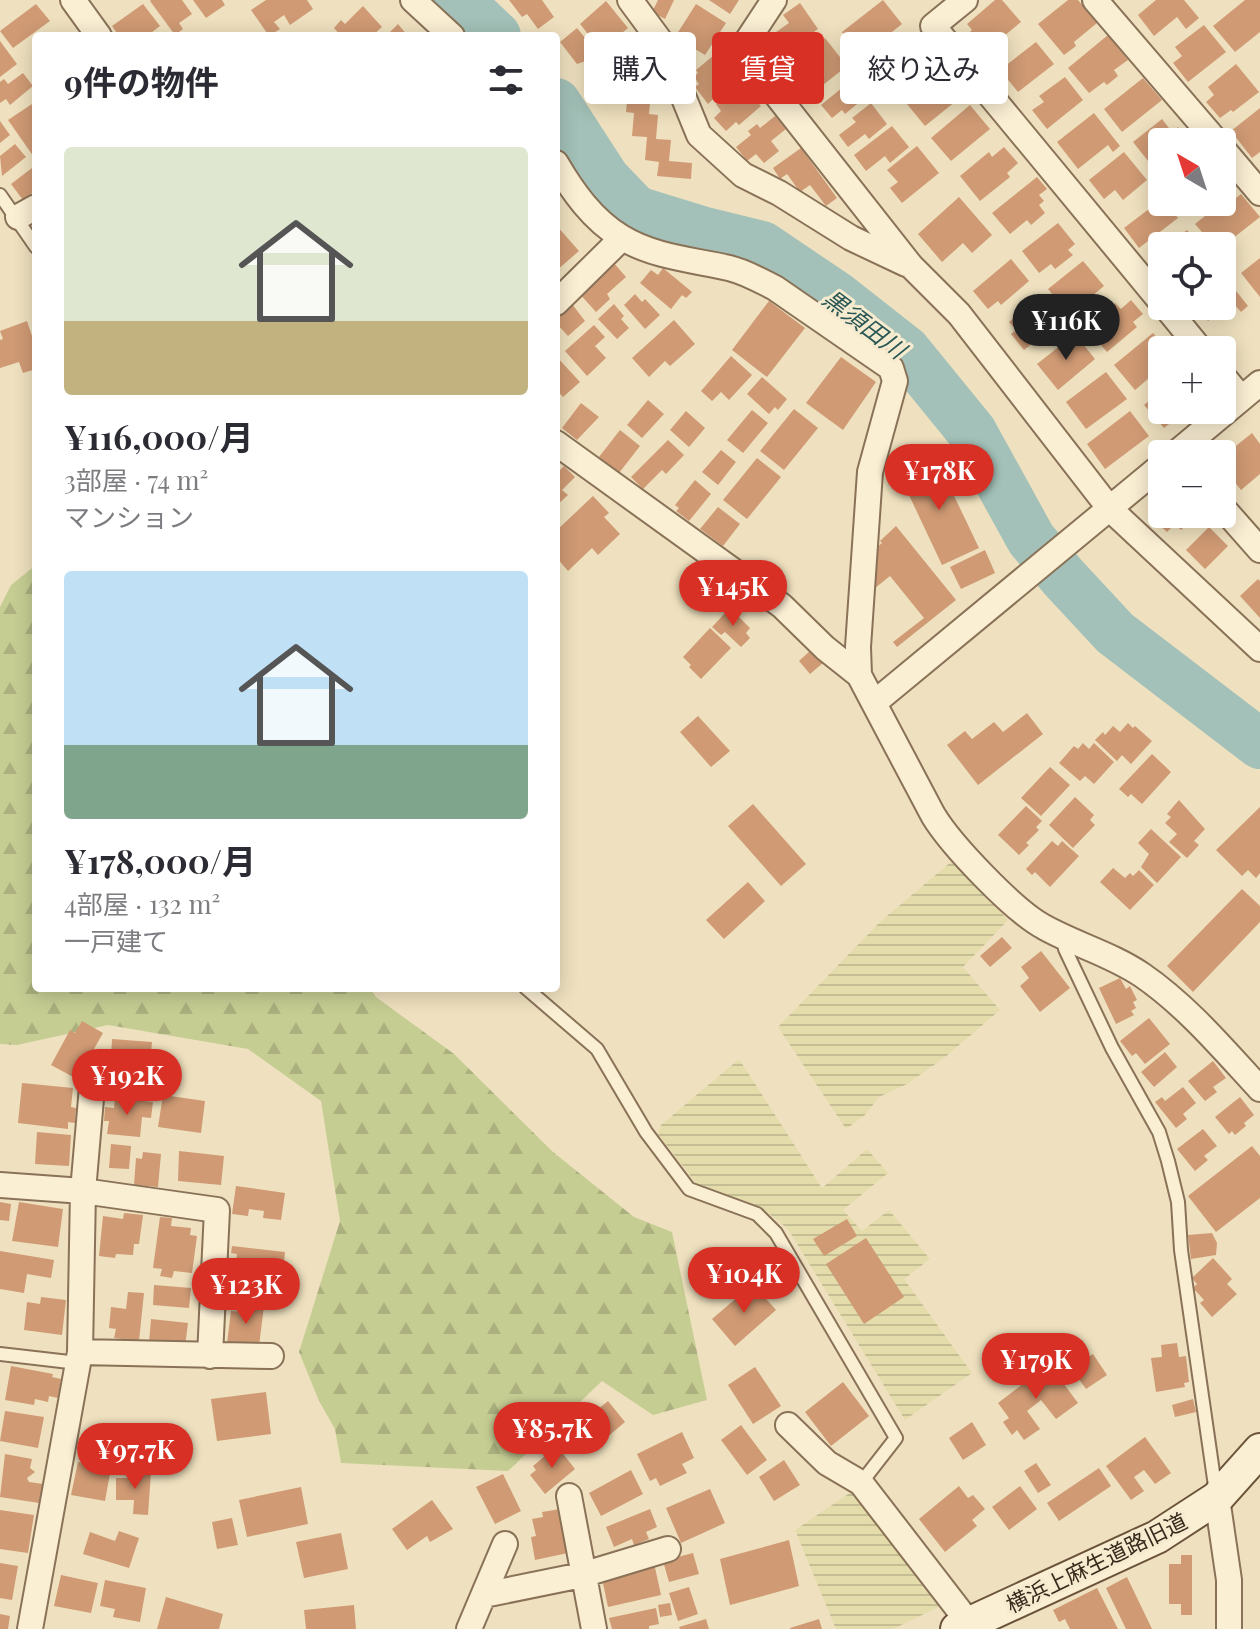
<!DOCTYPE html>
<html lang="ja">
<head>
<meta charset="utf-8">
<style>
  :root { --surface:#fff; --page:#f2f2f3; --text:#2b2b33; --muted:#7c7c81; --accent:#d93025 }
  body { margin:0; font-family:"Playfair Display","Noto Sans JP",serif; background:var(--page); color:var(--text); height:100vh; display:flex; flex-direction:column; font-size:30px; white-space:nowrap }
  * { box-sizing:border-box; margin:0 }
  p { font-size:26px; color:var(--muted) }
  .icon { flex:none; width:44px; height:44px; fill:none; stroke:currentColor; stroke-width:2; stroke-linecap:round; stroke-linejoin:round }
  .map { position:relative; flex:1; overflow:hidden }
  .side { position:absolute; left:32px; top:32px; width:528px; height:960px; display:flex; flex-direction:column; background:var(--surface); border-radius:8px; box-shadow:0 4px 20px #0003 }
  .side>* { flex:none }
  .top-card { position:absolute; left:584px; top:32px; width:556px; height:72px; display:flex; gap:16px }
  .needle { width:52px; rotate:321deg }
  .buttons { position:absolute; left:1148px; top:128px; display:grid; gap:16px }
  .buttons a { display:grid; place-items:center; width:88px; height:88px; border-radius:8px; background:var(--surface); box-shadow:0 4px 20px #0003; font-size:40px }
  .price { position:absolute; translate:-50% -68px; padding:0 18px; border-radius:28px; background:var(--accent); color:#fff; font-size:26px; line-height:52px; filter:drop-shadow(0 2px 4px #0008) }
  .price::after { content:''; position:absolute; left:50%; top:48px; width:24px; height:18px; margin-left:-12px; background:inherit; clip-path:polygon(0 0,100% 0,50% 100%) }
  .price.on { background:#222; color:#fff }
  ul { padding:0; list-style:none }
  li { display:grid; align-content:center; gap:16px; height:424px; padding:0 32px }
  li span { display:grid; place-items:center; height:248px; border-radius:8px; color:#555 }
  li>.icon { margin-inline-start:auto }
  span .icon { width:144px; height:144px; fill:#fffc; stroke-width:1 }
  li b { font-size:34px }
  h2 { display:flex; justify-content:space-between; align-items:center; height:96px; padding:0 32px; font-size:34px }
  .chip { padding:0 28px; border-radius:8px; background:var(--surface); box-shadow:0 4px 20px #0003; font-size:28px; line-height:72px }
  .chip.on { background:var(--accent); color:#fff }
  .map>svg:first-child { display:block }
  .farmland { fill:url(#farmland-rules) }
  .forest { fill:url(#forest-firs) }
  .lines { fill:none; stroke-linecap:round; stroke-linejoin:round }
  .river { stroke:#a3c1b8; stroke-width:50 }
  .building { fill:#cf9a74 }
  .lane-casing { stroke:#897257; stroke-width:16 }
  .street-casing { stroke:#897257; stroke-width:28 }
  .secondary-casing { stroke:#6a533a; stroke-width:36 }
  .lane { stroke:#faeed3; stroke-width:12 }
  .street { stroke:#faeed3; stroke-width:24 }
  .secondary { stroke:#faeed3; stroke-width:32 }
  .labels { text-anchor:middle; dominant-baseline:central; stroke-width:6; stroke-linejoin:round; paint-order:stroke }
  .street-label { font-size:22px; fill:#382a1c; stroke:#f6ebcf }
  .water-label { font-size:24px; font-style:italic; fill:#2b5855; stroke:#f6ebcf }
</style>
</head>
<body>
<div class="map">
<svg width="1260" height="1629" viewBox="0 0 1260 1629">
  <defs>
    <pattern id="farmland-rules" width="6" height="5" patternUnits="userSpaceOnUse" patternTransform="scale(2)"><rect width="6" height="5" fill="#e5dcac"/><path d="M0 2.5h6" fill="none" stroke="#c5bd93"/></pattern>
    <pattern id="forest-firs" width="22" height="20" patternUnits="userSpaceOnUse" patternTransform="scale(2)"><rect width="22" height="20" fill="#c6cd93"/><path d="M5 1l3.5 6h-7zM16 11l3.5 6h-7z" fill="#abb07e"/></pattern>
  </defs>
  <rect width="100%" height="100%" fill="#efe1bf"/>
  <!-- farmland -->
  <path class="farmland" d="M952,861L1008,920L963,967L1000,1010L944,1058L907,1084L879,1097L865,1115L846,1129L778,1027L881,921Z
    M739,1059L822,1188L867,1149L888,1173L843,1210L862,1231L889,1210L930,1259L904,1279L972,1373L905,1420L788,1229L761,1207L696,1183L658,1134L661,1125Z
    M851,1492L943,1605L893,1629H836L795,1530Z"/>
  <!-- forest -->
  <path class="forest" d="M36,565V988H370L376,997L454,1054L553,1152L634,1217L672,1232L707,1400L653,1415L602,1381L508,1471L341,1463L335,1429L319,1401L299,1352L340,1221L321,1101L248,1049L108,1025L17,1045L0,1044V607L11,585Z"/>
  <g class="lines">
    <!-- river -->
    <path class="river" d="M458,0L496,36
      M556,103L606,180L636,211L701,231L762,246L836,296L906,351L972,432L1031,539L1063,577L1115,633L1260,744"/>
  </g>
  <!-- building -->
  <path class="building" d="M151,0H182L192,14L179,23L183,29L175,35L150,1Z
    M193,0H222L225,5L206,18Z
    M266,0H307L313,9L290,25L284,15L274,22L280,29L269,36L251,10Z
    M509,0H542L554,17L538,29L527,14L522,17Z
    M658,0H674L665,19L652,12Z
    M709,0H739L730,14Z
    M883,0L902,24L862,56L842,32Z
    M995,0H1002L1021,22L982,54L967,35L972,30L967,24Z
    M1068,0H1078L1097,23L1074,42L1076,46L1064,55L1038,24Z
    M1156,0H1184L1199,18L1186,29L1177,17L1154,36L1138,15Z
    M1245,0H1260V32L1235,52L1213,26Z
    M606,1L628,28L601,50L580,24Z
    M800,3L818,29L782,55L769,37L789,23L783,15Z
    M36,4L50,21L13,48L0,31Z
    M143,4L160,26L147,36H119L112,26Z
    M696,4L726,23L705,55L675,37Z
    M363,6L382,27L372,36H341L334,28L341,20L345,24Z
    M398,24L408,36H379L384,32L387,35Z
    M1204,25L1226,52L1188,82L1173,63L1182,56L1175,47Z
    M577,28L600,56L577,64L560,42Z
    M906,35L923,55L893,81L876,61Z
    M1108,35L1128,60L1114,70L1118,76L1107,85L1104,82L1089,93L1068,68Z
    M825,38L847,66L823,85L817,78L801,91L788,76L795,71L791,66Z
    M0,41L17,64L0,77Z
    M1036,42L1054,64L1018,92L1000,70Z
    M719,51L736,71L726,79L730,83L708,104L695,87L699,84L694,77L698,73L696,70Z
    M1236,64L1259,92L1233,112L1231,110L1220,118L1206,102L1214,95L1208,87Z
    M938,68L961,97L925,126L902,98Z
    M23,73L33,86L10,105L6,99L0,103V82L4,79L8,84Z
    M859,74L873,91L845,114L842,110L832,118L821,105Z
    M1065,77L1083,100L1047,129L1032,110L1044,102L1039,96Z
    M1143,78L1162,100L1122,132L1104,109Z
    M740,82L761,106L739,125L736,122L726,131L714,118L721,111L716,104Z
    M628,90L651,92L649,114L658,115L656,139L671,140L669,161L692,163L691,179L657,176L659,162L645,160L647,137L632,136L634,113L626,112Z
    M35,102L36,104V160L8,120Z
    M871,103L887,124L869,139L865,134L848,147L839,135L856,122L852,118Z
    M970,105L990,129L951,161L931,138Z
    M1260,108V152L1252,158L1231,131Z
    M1094,113L1120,146L1113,152L1108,145L1078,169L1057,142Z
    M775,116L786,129L771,141L779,151L764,163L756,154L747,161L736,147L751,135L748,131L757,124L760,128Z
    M1162,119L1172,132L1178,127L1190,142H1162V158L1152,166L1133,142Z
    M0,121L10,135L0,143Z
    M892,126L909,147L890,163L885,156L866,171L854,155Z
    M15,144L26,157L2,176L0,156Z
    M917,146L939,173L902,203L890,188L898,182L887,170Z
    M1004,147L1018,163L1007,173L1010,177L980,201L960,176L989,152L992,157Z
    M801,148L837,198L826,206L810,185L800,192L787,174L780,179L773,168Z
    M1124,152L1147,180L1123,200L1115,190L1104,199L1089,180Z
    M32,168L36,174V190L23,200L11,184Z
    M1037,177L1047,189L1039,195L1044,201L1039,205L1045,213L1031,225L1027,220L1010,234L992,213Z
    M1241,194L1260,217L1223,246H1214L1195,224L1221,203L1225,207Z
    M959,197L992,235L972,253L963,243L942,262L918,234Z
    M1162,199L1178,218L1139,248L1124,228Z
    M1179,202H1201L1188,213Z
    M1058,223L1075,244L1068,250L1073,255L1055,269L1051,264L1039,273L1022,251Z
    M556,225L579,251L556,271Z
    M1187,230L1200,246H1167Z
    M1260,258V297L1241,273Z
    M1011,259L1029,281L1001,305L998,301L988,309L973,291Z
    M1083,261L1104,286L1069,315L1048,289Z
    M613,262L626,277L607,294L610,299L596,312L578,292Z
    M663,268L692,292L686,298L682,295L671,309L640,283L651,270L658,275Z
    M1222,273L1248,306L1241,312L1233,303L1208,321L1196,306H1222Z
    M635,294L642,302L645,299L660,315L645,329L624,305Z
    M1040,296L1060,321L1024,350L1011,334L1016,330L1009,322Z
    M1131,300L1143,314L1133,322L1137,327L1107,352L1086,328L1115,303L1121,309Z
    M769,301L805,328L767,377L732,350Z
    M572,304L585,321L568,336L556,323V318Z
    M614,304L624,316L621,319L629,328L617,339L598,319Z
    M674,320L695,344L670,366L665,361L649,377L632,358Z
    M27,321L32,336L36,334V369L23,373L19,362L0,368V340L3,339L0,331Z
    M594,325L605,337L595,346L606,358L587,376L565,351Z
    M1153,333L1167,350H1162V367L1135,390L1114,365Z
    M1075,334L1095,359L1058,390L1037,364Z
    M556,356L580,382L563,397L556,389Z
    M731,356L752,375L729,400L721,392L712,401L701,391Z
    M841,357L876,382L843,430L806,403Z
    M1106,372L1127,399L1086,429L1066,402Z
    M762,377L787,399L778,410L775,407L769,414L747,394Z
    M1162,390V410H1176L1170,415L1174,420L1164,428L1144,405Z
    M648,400L664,414L642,438L627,425Z
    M581,403L599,417L577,440L562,428Z
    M794,409L818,428L784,470L760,451Z
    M752,410L768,423L743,453L727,440Z
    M686,411L705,428L689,447L670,430Z
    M1130,411L1149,436L1105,469L1087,444Z
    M620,430L640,446L619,473L599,457Z
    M1252,433L1260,444V474L1241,490L1222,466V457Z
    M668,440L684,455L666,474L662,470L643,489L631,477Z
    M721,450L736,462L718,485L702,472Z
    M757,458L781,477L747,519L723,500Z
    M936,458L979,548L942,565L900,476Z
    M564,466L575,477L562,490L568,495L556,506V474Z
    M695,480L711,494L689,521L676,511L679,508L675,505Z
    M593,496L609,513L604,517L620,534L598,555L592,548L568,571L556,557V531Z
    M1162,499V514H1196L1181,530L1175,524L1167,532L1148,514Z
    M718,507L740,524L723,546L700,529Z
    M896,526L956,600L897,647L893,642L924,618L890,576L875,588L877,547L882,543L880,541Z
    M1209,527L1228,546L1205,569L1186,550Z
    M985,550L995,573L961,589L950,567Z
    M1258,579L1260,581V618L1240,596Z
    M726,612L733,617L736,614L750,628L746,633L750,638L741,647L725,632L721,635L712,627Z
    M710,628L731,648L701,679L689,667L691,665L683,657Z
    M812,649L824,662L810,674L799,661Z
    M1027,713L1043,734L978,785L947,745L965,731L972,739L994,722L1003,732Z
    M698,716L730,751L711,767L680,732Z
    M1128,723L1133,728L1135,726L1152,741L1131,764L1122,755L1117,761L1095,740L1103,732L1105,735L1113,726L1120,732Z
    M1083,743L1089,749L1094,743L1114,762L1094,784L1085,776L1080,781L1059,763L1074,746L1078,749Z
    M1152,754L1171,772L1142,804L1131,794L1128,797L1119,789Z
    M1050,767L1070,785L1041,816L1021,798Z
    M1075,797L1094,815L1090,820L1095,825L1073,848L1049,825Z
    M1179,800L1205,829L1194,841L1199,845L1187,858L1169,842L1177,834L1165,823L1171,817L1167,814Z
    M753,804L806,864L781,886L728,826Z
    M1026,806L1042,821L1036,827L1039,830L1026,843L1029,845L1019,855L998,835Z
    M1260,807V873L1256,878L1248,870L1242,876L1216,850Z
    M1151,829L1181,857L1157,883L1141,867L1149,854L1138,843Z
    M1052,841L1058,846L1062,841L1079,856L1050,887L1035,872L1032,875L1026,869Z
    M1113,868L1125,878L1130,873L1133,876L1139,870L1154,885L1130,910L1100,882Z
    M748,882L765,901L724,939L706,920Z
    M1242,889L1260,906V922L1193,992L1167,966Z
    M1002,937L1012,948L990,967L980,956Z
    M1041,951L1070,988L1040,1012L1020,986L1029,978L1021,967Z
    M1120,978L1126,989L1130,986L1137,1000L1133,1002L1136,1008L1131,1011L1134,1015L1116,1024L1099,988Z
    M1149,1018L1170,1044L1145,1064L1136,1053L1132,1056L1120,1041Z
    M82,1021L103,1033L77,1079L51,1065L70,1030L75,1033Z
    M112,1039L152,1042L149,1076L110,1073Z
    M1165,1052L1177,1067L1154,1087L1141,1072Z
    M1213,1061L1226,1078L1213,1087L1217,1092L1205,1101L1188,1081Z
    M22,1083L73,1088L71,1107L76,1108L75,1123L68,1122V1129L18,1123Z
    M1183,1087L1196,1103L1183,1114L1187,1119L1176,1128L1155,1102L1162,1097L1165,1101Z
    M163,1095L205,1101L201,1133L158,1127Z
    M1240,1097L1254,1115L1244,1123L1246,1126L1235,1135L1232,1131L1229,1134L1215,1117Z
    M115,1098L153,1102L151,1118L142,1117L140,1137L107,1134L109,1121H104L105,1107L114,1108Z
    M1203,1129L1217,1146L1204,1156L1208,1160L1195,1171L1177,1149Z
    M37,1132L71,1135L69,1166L35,1164Z
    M111,1144L131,1146L129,1169L109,1168Z
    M1252,1146L1260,1156V1198L1216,1232L1188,1196Z
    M179,1151L224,1156L221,1185L178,1181Z
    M143,1152L161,1154L158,1187L134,1185L136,1158L142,1159Z
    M236,1186L285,1193L281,1220L263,1218L264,1211L249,1209L248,1216L232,1214Z
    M0,1202L11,1204L9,1221L0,1220Z
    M19,1202L63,1209L58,1247L12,1241Z
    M124,1213L143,1215L139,1244H134L133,1255L116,1254L115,1258L99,1256L103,1216L123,1219Z
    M160,1217L172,1218L171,1226L191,1228L190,1235L197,1236L192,1273L174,1271L172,1278L160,1276L162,1269L153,1268Z
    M847,1219L857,1236L824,1256L813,1239Z
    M1212,1233L1217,1243L1216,1255L1191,1259L1188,1235Z
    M866,1238L904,1297L864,1324L826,1264Z
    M232,1246L285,1252L284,1261L275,1259L272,1285L266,1284L265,1293L238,1290L239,1285H233L237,1254L231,1253Z
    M0,1251L54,1260L51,1278L27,1274L24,1293L0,1289Z
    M1213,1258L1232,1279L1227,1284L1237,1294L1212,1317L1200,1303L1204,1300L1193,1288L1197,1284L1192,1278Z
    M753,1284L776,1310L735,1346L712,1319Z
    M154,1285L191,1288L189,1308L153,1305Z
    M128,1292L144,1293L139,1341L114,1338L116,1329L109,1328L111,1307L126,1309Z
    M41,1297L66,1300L62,1335L24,1330L27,1302L40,1304Z
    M243,1304L264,1306L259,1346L227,1343L231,1311L243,1312Z
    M151,1319L188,1323L185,1347L149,1343Z
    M1177,1343L1179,1357L1186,1356L1189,1382L1184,1383L1185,1387L1156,1392L1151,1358L1162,1357L1161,1345Z
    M1093,1354L1107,1375L1086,1389L1071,1368Z
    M1049,1364L1078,1403L1056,1419L1041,1400L1027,1411L1040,1429L1024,1440L1017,1430L1012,1435L1003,1422L1009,1418L998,1403Z
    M11,1366L53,1374L52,1377L61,1379L58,1398L49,1396L48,1402L35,1399L34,1405L5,1400Z
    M755,1367L781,1406L753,1424L728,1385Z
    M843,1382L869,1416L831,1446L805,1412Z
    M266,1392L271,1434L217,1441L211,1399Z
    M1193,1399L1196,1412L1175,1417L1172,1405Z
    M608,1401L625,1422L599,1444L581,1423Z
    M5,1411L44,1417L38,1448L0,1441Z
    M972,1422L986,1445L963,1460L949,1438Z
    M741,1425L767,1460L747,1475L721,1440Z
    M682,1432L694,1458L682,1464L687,1473L660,1486L656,1478L650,1481L637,1454Z
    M1145,1437L1171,1473L1155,1484L1144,1470L1134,1477L1144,1491L1131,1500L1106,1466Z
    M557,1446L575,1469L545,1494L530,1475L536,1470L533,1466Z
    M5,1454L32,1459L30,1468L35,1472L27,1478L29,1482L43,1484L39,1503L0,1497Z
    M784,1460L800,1485L774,1501L759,1477Z
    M78,1462L111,1468L105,1501L71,1495Z
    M1036,1463L1051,1485L1038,1493L1024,1471Z
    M1099,1468L1111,1486L1059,1521L1047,1503Z
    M631,1470L643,1494L601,1516L589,1493Z
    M129,1472H151L148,1515L133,1514L134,1500H116V1478H128Z
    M503,1474L521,1511L495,1524L476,1487Z
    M959,1486L968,1498L973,1495L985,1509L972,1520L977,1526L945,1552L919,1519Z
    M1020,1486L1037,1509L1009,1530L992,1507Z
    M301,1487L308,1524L247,1537L239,1500Z
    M710,1489L725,1523L681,1543L666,1508Z
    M432,1500L453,1529L430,1542L427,1536L407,1550L392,1529Z
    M560,1509L568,1553L535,1560L531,1537L536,1536L532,1519L543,1517L542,1512Z
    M650,1509L657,1527L646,1532L649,1539L634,1545L632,1539L614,1547L606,1527Z
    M0,1510L34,1515L28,1553L0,1549Z
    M232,1518L238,1545L217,1549L212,1522Z
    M119,1531L139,1538L129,1568L83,1554L90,1532L115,1541Z
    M341,1533L348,1569L304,1578L296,1542Z
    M789,1540L799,1586L730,1605L720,1559Z
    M693,1553L699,1574L669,1582L663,1561Z
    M1181,1555H1192V1615H1181V1604H1169V1564H1181Z
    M0,1563L18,1566L12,1600L0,1598Z
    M654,1563L661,1595L608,1607L601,1574Z
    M61,1575L98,1583L91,1613L54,1606Z
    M1127,1577L1152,1629H1126L1106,1588Z
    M105,1580L146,1588L140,1622L113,1617L115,1609L100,1606Z
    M689,1587L698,1614L678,1621L669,1593Z
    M1097,1588L1118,1629H1070L1065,1619L1059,1622L1053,1610Z
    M166,1597L223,1614L219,1629H157Z
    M670,1603L672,1615L660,1617L658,1605Z
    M354,1605L356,1629H306L304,1610Z
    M656,1608L659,1624L649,1626V1629H612L609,1618Z
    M0,1614L10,1616L8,1629H0Z
    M706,1619L709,1629H680L679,1627Z
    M819,1619L822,1629H790V1628Z"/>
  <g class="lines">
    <!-- lane casing -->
    <g class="lane-casing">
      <path id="lane" d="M0,195L36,247
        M1063,937L1065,949L1112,1048L1159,1132L1168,1161L1178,1202L1181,1250L1216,1493
        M526,988L597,1049L646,1132L689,1189L757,1214L776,1233L896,1438L861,1483
        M0,1354L78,1363"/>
    </g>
    <!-- street casing -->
    <g class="street-casing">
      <path id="street" d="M73,0L99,36
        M413,0L452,36
        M630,0L661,42L699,135L743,175L779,193L851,238L906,264
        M774,0L741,50L911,266L959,314L1110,509L1260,649
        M965,0L933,26L1162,303
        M1095,0L1217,142
        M1222,148L1260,193
        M556,163C573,192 592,219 621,237C653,257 694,260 729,268C746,272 761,281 775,288L891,368L895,381L870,472L858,647L859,675
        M18,217L36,207
        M556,303L622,238
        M1165,306L1201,350
        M1222,375L1241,398
        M556,443L782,606L825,648L859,675L933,815C951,845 1014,911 1044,927C1076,945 1111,954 1142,975C1187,1006 1223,1049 1260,1089
        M1175,454L1260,383
        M1222,507L1260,550
        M874,703L1162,465
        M0,1185L83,1191L217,1210L210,1356
        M80,1352L271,1356
        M788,1425L827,1463L861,1483L969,1623
        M569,1496L594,1629
        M1217,1498L1229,1580V1629
        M484,1595L582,1575L668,1549
        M30,1629L80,1352L83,1191L92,1087
        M469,1629L505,1544"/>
    </g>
    <!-- secondary casing -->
    <g class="secondary-casing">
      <path id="secondary" d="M957,1629L1157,1537L1217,1498L1260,1450"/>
    </g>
    <!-- lane -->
    <use href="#lane" class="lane"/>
    <!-- street -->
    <use href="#street" class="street"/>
    <!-- secondary -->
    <use href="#secondary" class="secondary"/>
  </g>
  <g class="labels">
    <!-- street labels -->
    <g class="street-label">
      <text transform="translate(1096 1562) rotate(-26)">横浜上麻生道路旧道</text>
    </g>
    <!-- water labels -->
    <g class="water-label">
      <text transform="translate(865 323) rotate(37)">黒須田川</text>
    </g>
  </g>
</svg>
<div class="buttons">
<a><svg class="needle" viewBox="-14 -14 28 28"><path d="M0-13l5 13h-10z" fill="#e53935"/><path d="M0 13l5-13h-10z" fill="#7c7c81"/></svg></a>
<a><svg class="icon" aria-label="locate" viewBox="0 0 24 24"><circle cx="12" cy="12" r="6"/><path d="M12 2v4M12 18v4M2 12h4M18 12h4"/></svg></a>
<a>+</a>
<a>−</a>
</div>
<b class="price on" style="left:1066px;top:362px">¥116K</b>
<b class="price" style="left:939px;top:512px">¥178K</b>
<b class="price" style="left:733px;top:628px">¥145K</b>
<b class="price" style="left:127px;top:1117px">¥192K</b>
<b class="price" style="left:744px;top:1315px">¥104K</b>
<b class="price" style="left:246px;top:1326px">¥123K</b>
<b class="price" style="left:1036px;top:1401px">¥179K</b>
<b class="price" style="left:552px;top:1470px">¥85.7K</b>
<b class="price" style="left:135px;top:1491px">¥97.7K</b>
<div class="top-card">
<a class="chip">購入</a>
<a class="chip on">賃貸</a>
<a class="chip">絞り込み</a>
</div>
<section class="side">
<h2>9件の物件<svg class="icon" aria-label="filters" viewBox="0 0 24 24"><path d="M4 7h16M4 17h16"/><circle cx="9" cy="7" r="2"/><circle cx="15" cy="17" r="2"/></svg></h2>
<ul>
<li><span style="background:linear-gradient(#dfe7d0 70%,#c2b280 0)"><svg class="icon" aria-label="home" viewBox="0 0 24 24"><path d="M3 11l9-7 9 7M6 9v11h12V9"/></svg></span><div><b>¥116,000/月</b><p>3部屋 · 74 m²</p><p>マンション</p></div></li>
<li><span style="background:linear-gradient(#bfe0f5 70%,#7fa58c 0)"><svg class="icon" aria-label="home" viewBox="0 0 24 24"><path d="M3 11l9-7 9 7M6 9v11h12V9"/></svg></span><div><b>¥178,000/月</b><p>4部屋 · 132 m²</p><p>一戸建て</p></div></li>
</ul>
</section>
</div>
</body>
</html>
